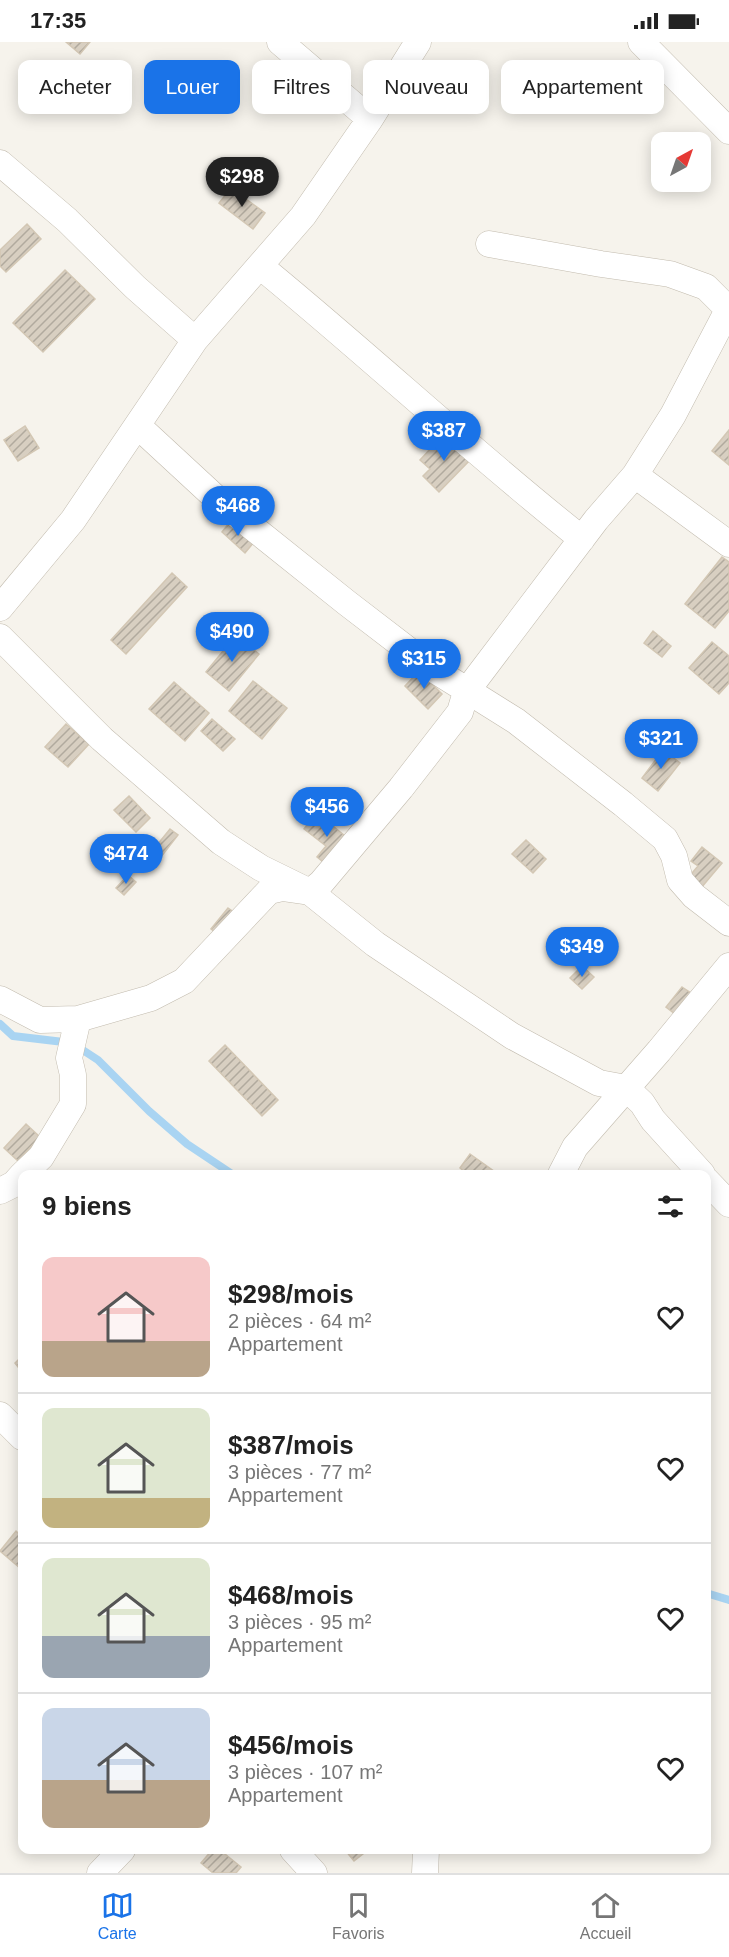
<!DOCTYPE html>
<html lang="fr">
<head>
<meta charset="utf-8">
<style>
  :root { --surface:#fff; --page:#f6f6f6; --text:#222; --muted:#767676; --line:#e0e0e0; --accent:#1a73e8 }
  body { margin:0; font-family:Arial,sans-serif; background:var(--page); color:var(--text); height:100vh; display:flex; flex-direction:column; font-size:22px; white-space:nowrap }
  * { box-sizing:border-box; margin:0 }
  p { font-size:20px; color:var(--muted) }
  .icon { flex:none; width:33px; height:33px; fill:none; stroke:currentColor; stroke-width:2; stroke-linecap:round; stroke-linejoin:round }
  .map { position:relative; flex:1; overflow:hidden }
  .sheet { position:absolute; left:18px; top:1128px; width:693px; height:684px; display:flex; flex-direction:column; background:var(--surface); border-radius:12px; box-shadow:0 3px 15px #0003 }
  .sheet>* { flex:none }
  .guide { position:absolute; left:18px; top:18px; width:693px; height:54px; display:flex; gap:12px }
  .needle { width:39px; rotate:40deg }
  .buttons { position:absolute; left:651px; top:90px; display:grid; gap:12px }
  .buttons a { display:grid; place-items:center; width:60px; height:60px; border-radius:12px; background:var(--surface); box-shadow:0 3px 15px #0003; font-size:30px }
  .price { position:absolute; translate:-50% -51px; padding:0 14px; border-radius:21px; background:var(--accent); color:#fff; font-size:20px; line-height:39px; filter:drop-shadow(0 2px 3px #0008) }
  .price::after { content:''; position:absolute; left:50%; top:36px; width:18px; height:14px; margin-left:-9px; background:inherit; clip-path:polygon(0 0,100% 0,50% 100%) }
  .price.active { background:#222; color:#fff }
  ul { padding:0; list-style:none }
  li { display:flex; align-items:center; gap:18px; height:150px; padding:0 24px }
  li+li { border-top:2px solid var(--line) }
  li span { display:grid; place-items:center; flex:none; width:168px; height:120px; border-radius:12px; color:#555 }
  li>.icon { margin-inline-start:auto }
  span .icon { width:72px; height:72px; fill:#fffc; stroke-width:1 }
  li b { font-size:26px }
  h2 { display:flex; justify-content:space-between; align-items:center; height:72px; padding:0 24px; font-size:26px }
  .chip { padding:0 21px; border-radius:12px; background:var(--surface); box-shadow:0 3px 15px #0003; font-size:21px; line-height:54px }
  .chip.active { background:var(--accent); color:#fff }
  .status { display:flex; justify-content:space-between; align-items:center; height:42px; padding:0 30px; background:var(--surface); direction:ltr }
  .status svg { height:16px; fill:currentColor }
  .tabs { display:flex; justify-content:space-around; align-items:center; height:84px; border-top:2px solid var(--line); background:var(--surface); font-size:16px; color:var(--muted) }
  .tabs a { display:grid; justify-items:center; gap:3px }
  .tabs .active { color:var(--accent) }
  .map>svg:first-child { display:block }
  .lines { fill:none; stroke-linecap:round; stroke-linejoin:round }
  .stream { stroke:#a9d4f2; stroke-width:8 }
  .building { fill:url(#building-hatch); stroke:#d3c7b4; stroke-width:1.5 }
  .street-casing { stroke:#c2bbae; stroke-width:27 }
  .street { stroke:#fff; stroke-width:26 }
</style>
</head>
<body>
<div class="status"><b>17:35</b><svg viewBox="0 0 49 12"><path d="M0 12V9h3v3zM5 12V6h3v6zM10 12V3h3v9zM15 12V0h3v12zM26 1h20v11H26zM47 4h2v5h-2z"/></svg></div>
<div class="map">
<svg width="729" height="1831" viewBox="0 0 729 1831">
  <defs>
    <pattern id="building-hatch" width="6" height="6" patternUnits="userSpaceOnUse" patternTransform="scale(1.5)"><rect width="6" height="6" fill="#d8cfc1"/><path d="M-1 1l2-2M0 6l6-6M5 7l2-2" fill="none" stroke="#b1aa9e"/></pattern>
  </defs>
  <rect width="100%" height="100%" fill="#f6f3ec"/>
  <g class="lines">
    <!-- stream -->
    <path class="stream" d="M0,982L13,994L72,1001L98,1018L149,1069L187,1102L232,1132
      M706,1551L729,1558"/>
  </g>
  <!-- building -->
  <path class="building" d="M66,0H90L80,12Z
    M231,146L265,171L253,187L219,161Z
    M27,182L41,197L6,230L0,224V208Z
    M65,228L95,257L43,310L13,281Z
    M25,384L39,406L18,419L4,398Z
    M729,388V423L712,409Z
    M444,392L471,417L439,450L423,434L430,427L420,418Z
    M230,480L254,500L245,511L222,490Z
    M722,515L729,520V569L715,586L685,562Z
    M172,531L187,545L126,612L111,598Z
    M653,589L671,604L662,615L644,601Z
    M236,593L259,612L229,649L206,630Z
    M712,600L729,614V641L719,652L689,626Z
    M419,629L442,652L428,667L405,644Z
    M253,639L287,666L262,697L229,669Z
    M174,640L209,671L185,699L149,667Z
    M212,677L235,697L223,709L201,689Z
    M66,682L89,702L68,725L45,705Z
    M663,708L680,721L658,749L642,736Z
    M129,754L150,776L136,790L114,768Z
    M317,771L350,798L328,824L317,815L326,804L304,787Z
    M170,787L178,793L161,815L153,808Z
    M526,798L546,817L533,831L512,812Z
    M702,805L722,821L701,846L688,836L698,824L691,819Z
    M128,833L136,840L124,853L116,846Z
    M228,866L238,873L221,895L211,887Z
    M582,924L594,935L582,947L570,936Z
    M682,945L691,951L675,972L666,965Z
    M225,1003L278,1058L262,1074L209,1019Z
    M26,1082L40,1095L18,1119L4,1106Z
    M470,1112L498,1132H467L460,1126Z
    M22,1314V1330L15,1321Z
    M16,1489L22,1495L21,1527L0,1509Z
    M212,1808H220L241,1825L236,1831H213L201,1821Z
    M345,1808H368L354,1819Z"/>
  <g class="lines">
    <!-- street casing -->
    <g class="street-casing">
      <path id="street" d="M280,0L370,77
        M641,0L729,89
        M0,121L67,178L135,245L195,298
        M489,202L601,222L670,232L706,245L728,267
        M260,224C369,313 472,410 582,497
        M138,384L217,457L347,561L433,627L516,679L623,762L665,797L674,814L680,838L694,854L729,881
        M635,433L729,502
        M0,566L73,478L195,298L303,174L370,77L418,0
        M0,595L102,697L221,800L261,826L310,850L375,902L512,994L599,1041L626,1046L642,1061L653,1078L702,1132
        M0,957L40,978L78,977L151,956L184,939L269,849L282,846L310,850L321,841L401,746L460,670L466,650L596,478L635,433L673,373L729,266
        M23,1132L41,1115L73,1062V1033L69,1016L78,977
        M561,1132L575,1105L659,1009L729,924
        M706,1138L729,1162
        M0,1149L14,1142L22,1133
        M0,1373L22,1395
        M293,1808L314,1831
        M100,1831L122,1808
        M425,1831L426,1808"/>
    </g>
    <!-- street -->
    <use href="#street" class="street"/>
  </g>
</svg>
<div class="buttons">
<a><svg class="needle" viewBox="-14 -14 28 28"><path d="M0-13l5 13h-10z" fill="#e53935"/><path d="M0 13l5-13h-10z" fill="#767676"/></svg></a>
</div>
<b class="price active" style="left:242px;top:166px">$298</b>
<b class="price" style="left:444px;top:420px">$387</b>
<b class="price" style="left:238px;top:495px">$468</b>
<b class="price" style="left:232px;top:621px">$490</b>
<b class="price" style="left:424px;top:648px">$315</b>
<b class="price" style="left:661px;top:728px">$321</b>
<b class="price" style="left:327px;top:796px">$456</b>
<b class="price" style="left:126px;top:843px">$474</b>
<b class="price" style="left:582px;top:936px">$349</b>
<div class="guide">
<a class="chip">Acheter</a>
<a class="chip active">Louer</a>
<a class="chip">Filtres</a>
<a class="chip">Nouveau</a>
<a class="chip">Appartement</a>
</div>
<section class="sheet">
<h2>9 biens<svg class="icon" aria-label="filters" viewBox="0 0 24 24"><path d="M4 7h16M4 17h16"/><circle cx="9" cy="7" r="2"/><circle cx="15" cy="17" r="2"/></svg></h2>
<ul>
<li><span style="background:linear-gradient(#f6c9c9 70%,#b9a48a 0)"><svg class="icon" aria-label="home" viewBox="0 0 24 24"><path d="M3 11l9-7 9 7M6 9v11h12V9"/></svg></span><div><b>$298/mois</b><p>2 pièces · 64 m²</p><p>Appartement</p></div><svg class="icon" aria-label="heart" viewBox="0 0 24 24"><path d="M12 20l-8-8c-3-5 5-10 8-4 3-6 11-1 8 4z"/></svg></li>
<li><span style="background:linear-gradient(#dfe7d0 75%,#c2b280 0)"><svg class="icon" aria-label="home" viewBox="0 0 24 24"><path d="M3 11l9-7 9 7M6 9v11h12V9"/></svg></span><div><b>$387/mois</b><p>3 pièces · 77 m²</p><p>Appartement</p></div><svg class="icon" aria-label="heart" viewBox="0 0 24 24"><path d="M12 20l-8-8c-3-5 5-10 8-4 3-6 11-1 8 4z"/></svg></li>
<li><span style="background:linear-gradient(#dfe7d0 65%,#9aa5b1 0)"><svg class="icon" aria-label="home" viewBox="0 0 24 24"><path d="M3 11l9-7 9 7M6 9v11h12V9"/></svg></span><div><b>$468/mois</b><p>3 pièces · 95 m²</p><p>Appartement</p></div><svg class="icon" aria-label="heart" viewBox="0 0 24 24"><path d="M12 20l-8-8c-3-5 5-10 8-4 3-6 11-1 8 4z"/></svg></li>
<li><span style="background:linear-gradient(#c9d6e8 60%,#b9a48a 0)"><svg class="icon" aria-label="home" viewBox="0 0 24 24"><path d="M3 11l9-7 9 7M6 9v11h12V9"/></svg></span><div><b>$456/mois</b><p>3 pièces · 107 m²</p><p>Appartement</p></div><svg class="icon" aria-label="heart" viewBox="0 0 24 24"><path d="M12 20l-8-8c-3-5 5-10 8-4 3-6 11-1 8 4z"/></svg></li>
</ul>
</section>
</div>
<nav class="tabs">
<a class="active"><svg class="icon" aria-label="map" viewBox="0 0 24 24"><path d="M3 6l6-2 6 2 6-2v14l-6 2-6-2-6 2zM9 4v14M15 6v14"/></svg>Carte</a>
<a><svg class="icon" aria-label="saved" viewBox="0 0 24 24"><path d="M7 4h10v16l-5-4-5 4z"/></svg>Favoris</a>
<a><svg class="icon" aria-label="home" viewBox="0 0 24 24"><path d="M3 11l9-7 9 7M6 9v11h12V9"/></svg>Accueil</a>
</nav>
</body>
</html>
